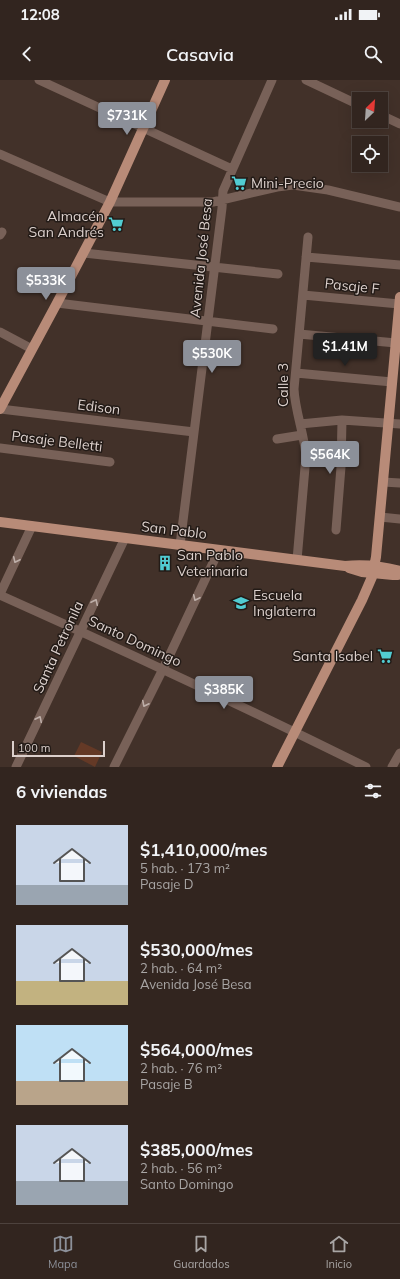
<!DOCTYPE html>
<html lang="es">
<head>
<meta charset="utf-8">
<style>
  :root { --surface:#32251f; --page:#3d312c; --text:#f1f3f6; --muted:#a8a5a4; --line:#4d423d; --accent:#8c9099 }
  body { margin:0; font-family:Mulish,sans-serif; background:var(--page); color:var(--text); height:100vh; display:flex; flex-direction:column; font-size:15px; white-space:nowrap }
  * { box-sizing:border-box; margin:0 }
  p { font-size:13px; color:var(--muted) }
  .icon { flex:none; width:22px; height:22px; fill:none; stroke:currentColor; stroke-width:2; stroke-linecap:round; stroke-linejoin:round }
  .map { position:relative; height:687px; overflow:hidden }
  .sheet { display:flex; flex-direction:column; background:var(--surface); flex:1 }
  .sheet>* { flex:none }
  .needle { width:26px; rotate:25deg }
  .buttons { position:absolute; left:352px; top:12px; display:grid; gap:8px }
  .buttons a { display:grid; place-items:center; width:36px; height:36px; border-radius:0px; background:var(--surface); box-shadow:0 4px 16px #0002,0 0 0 1px var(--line); font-size:20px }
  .scale { position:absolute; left:12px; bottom:10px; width:93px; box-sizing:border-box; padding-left:4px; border:2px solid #dcd0cc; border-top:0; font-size:11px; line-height:14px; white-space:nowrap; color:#dcd0cc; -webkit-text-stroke:3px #231b17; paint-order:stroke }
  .price { position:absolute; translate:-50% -34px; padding:0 9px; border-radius:4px; background:var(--accent); color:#fff; font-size:13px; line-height:26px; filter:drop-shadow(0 1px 2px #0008) }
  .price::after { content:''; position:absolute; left:50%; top:24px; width:12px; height:9px; margin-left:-6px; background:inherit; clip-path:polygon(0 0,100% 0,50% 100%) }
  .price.current { background:#222; color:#fff }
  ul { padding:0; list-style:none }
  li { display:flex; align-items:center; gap:12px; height:100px; padding:0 16px }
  li span { display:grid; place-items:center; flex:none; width:112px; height:80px; border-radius:0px; color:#555 }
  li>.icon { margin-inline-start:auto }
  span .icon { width:48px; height:48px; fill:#fffc; stroke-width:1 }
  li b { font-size:17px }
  h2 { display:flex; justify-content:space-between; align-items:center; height:48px; padding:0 16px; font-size:17px }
  .status { display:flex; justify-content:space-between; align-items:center; height:28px; padding:0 20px; background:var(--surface); direction:ltr }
  .status svg { height:11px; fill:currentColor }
  header { display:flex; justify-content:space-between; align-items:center; height:52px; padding:0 16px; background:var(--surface); font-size:18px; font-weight:600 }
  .tabs { display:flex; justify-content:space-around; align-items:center; height:56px; border-top:1px solid var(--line); background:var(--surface); font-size:11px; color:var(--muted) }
  .tabs a { display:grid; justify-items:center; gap:2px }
  .tabs .current { color:var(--accent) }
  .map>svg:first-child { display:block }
  .green { fill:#643926 }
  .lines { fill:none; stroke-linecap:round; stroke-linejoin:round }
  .minor { stroke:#786158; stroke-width:9 }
  .major { stroke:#b88b78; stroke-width:10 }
  .oneway { stroke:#beafa9 }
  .labels { text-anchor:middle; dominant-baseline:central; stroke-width:3; stroke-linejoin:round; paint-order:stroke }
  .poi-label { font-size:14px; fill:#dcd0cc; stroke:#231b17; text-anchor:start }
  .street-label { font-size:14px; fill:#dcd0cc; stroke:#231b17 }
</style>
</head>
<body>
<div class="status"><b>12:08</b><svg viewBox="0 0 49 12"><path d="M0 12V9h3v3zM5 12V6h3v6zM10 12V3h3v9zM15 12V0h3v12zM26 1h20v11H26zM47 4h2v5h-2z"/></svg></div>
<header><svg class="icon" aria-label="back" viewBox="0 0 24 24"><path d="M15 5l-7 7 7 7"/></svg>Casavia<svg class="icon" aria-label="search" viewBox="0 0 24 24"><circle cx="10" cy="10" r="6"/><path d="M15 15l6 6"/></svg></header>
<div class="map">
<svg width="400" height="687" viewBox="0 0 400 687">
  <rect width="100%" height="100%" fill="#423129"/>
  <!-- green -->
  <path class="green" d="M81,662L102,672L95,687L74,676Z"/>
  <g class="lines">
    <!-- minor -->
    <path class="minor" d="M39,0L232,89
      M306,0L359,25
      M381,35L400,44
      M0,74L110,122H213L277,107L293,105L328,110L400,127
      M0,155L2,152
      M84,173L278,194
      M306,177L400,185
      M303,215L399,224
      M57,223L273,249
      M0,252L32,269
      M299,254L396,263
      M296,293L392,302
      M0,329L194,352
      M300,344L342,340L400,344
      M277,359L302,355
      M0,368L110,382
      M383,402L400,403
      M380,437L400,439
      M336,450L341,387L342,340
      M180,465L222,128L223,111L272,0
      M297,480L306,376C304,353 295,331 294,309L308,157
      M0,514L32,446
      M0,515C123,570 245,627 366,687
      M16,687L125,458
      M114,687L163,589L219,470
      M392,687L400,673"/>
    <!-- major -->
    <path class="major" d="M0,329L57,223L110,122L165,0
      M0,442L345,486C364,484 382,486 400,491
      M349,488L362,492L393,495H398
      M277,687L362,520L372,497L376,477L400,217"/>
  </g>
  <!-- one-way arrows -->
  <defs><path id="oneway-chevron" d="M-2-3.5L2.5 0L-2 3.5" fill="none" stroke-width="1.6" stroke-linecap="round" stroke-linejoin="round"/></defs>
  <g class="oneway">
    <use href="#oneway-chevron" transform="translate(16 480) rotate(115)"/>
    <use href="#oneway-chevron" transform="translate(196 518) rotate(115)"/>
    <use href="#oneway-chevron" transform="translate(95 522) rotate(-65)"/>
    <use href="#oneway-chevron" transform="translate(145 624) rotate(117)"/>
    <use href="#oneway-chevron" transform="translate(39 639) rotate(-64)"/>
  </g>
  <!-- icons -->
  <defs>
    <g id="supermarket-bare" transform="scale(1.2)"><path d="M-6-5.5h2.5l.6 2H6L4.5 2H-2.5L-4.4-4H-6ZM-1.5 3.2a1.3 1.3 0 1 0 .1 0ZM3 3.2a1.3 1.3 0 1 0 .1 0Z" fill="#51ccd2" stroke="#231b17" stroke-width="2.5" paint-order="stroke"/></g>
    <g id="building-bare" transform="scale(1.2)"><path d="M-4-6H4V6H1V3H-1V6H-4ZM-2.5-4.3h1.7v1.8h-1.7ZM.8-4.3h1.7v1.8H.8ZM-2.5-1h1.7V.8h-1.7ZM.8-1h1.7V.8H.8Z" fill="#51ccd2" stroke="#231b17" stroke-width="2.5" paint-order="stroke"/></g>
    <g id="school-bare" transform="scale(1.2)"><path d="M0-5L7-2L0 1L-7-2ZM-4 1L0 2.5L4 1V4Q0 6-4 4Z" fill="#51ccd2" stroke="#231b17" stroke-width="2.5" paint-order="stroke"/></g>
  </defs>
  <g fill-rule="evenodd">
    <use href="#supermarket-bare" x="239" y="103"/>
    <use href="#supermarket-bare" x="116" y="144"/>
    <use href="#building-bare" x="165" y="483"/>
    <use href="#school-bare" x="241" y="523"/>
    <use href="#supermarket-bare" x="385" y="576"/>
  </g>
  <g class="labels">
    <!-- poi labels -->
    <g class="poi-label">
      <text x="251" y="103">Mini-Precio</text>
      <text x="104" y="136" text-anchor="end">Almacén<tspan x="104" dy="16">San Andrés</tspan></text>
      <text x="177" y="475">San Pablo<tspan x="177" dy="16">Veterinaria</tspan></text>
      <text x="253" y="515">Escuela<tspan x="253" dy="16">Inglaterra</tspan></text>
      <text x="373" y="576" text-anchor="end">Santa Isabel</text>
    </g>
    <!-- street labels -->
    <g class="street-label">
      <text transform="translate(201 178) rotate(-84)">Avenida José Besa</text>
      <text transform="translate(352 206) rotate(6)">Pasaje F</text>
      <text transform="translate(283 305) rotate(-90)">Calle 3</text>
      <text transform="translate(99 327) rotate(7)">Edison</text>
      <text transform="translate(57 361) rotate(7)">Pasaje Belletti</text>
      <text transform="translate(174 450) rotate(7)">San Pablo</text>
      <text transform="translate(135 561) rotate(25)">Santo Domingo</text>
      <text transform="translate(58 567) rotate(-65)">Santa Petronila</text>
    </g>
  </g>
</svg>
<div class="buttons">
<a><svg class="needle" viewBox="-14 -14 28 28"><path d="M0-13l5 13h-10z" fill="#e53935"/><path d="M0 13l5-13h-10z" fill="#a8a5a4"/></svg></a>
<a><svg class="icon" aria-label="locate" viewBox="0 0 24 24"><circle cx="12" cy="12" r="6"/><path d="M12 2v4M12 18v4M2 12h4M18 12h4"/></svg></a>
</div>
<div class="scale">100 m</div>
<b class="price" style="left:127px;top:56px">$731K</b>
<b class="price" style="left:46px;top:221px">$533K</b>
<b class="price current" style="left:345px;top:287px">$1.41M</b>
<b class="price" style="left:212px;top:294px">$530K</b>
<b class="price" style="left:330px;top:395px">$564K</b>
<b class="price" style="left:224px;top:630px">$385K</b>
</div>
<section class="sheet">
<h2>6 viviendas<svg class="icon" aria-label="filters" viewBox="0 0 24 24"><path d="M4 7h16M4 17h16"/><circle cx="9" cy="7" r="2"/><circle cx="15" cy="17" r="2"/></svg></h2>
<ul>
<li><span style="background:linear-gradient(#c9d6e8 75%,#9aa5b1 0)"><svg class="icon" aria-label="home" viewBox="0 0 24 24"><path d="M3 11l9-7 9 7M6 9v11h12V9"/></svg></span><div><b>$1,410,000/mes</b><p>5 hab. · 173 m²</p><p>Pasaje D</p></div></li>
<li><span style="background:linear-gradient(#c9d6e8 70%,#c2b280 0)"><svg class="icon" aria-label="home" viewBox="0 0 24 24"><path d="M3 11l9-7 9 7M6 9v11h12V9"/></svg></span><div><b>$530,000/mes</b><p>2 hab. · 64 m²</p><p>Avenida José Besa</p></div></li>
<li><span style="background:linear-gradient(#bfe0f5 70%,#b9a48a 0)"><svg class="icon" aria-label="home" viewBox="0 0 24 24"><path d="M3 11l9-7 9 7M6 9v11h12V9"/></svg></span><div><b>$564,000/mes</b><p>2 hab. · 76 m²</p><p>Pasaje B</p></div></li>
<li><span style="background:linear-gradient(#c9d6e8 70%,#9aa5b1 0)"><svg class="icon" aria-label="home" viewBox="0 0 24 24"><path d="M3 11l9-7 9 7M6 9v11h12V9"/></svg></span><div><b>$385,000/mes</b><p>2 hab. · 56 m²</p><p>Santo Domingo</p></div></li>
</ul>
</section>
<nav class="tabs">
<a class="current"><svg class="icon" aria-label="map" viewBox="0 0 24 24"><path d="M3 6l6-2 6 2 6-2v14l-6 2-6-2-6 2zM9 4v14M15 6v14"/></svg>Mapa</a>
<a><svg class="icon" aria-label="saved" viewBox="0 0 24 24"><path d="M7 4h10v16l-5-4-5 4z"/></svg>Guardados</a>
<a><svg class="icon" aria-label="home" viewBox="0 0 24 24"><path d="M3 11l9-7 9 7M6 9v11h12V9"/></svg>Inicio</a>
</nav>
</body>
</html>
